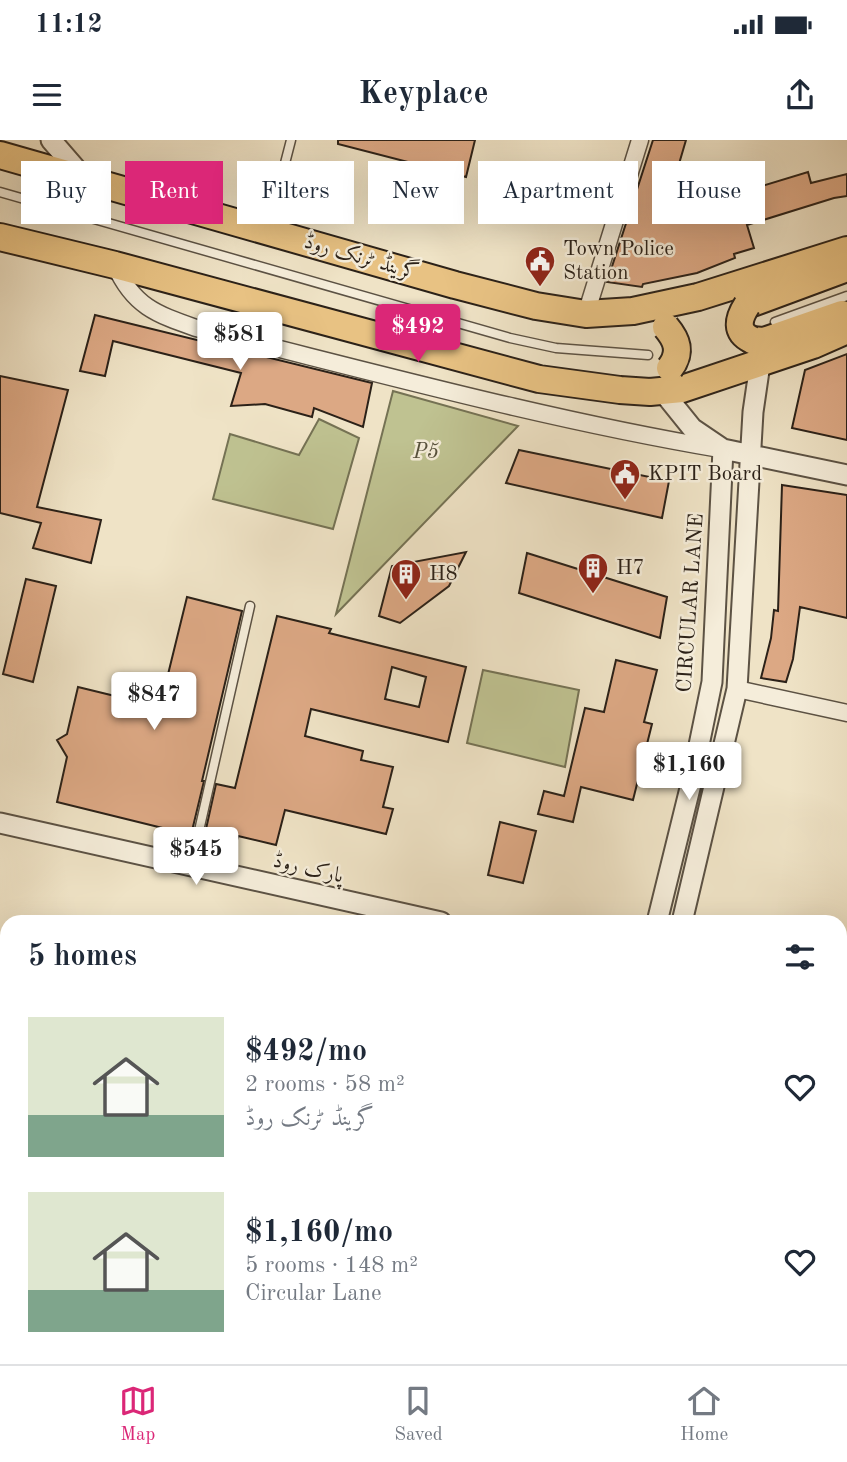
<!DOCTYPE html>
<html lang="en">
<head>
<meta charset="utf-8">
<style>
  :root { --surface:#fff; --page:#f2f2f3; --text:#1f2937; --muted:#747a83; --line:#e0e1e3; --accent:#db2777 }
  body { margin:0; font-family:"Old Standard TT",Amiri,serif; background:var(--page); color:var(--text); height:100vh; display:flex; flex-direction:column; font-size:26px; white-space:nowrap }
  * { box-sizing:border-box; margin:0 }
  p { font-size:23px; color:var(--muted) }
  .icon { flex:none; width:38px; height:38px; fill:none; stroke:currentColor; stroke-width:2; stroke-linecap:round; stroke-linejoin:round }
  .map { position:relative; flex:1; overflow:hidden }
  .drawer { position:absolute; left:0px; top:775px; width:847px; height:450px; display:flex; flex-direction:column; background:var(--surface); border-radius:21px 21px 0 0; box-shadow:0 7px 28px #0002 }
  .drawer>* { flex:none }
  .guide { position:absolute; left:21px; top:21px; width:805px; height:63px; display:flex; gap:14px }
  .price { position:absolute; translate:-50% -60px; padding:0 16px; border-radius:7px; background:#fff; color:#222; font-size:23px; line-height:46px; filter:drop-shadow(0 2px 4px #0008) }
  .price::after { content:''; position:absolute; left:50%; top:42px; width:21px; height:16px; margin-left:-10px; background:inherit; clip-path:polygon(0 0,100% 0,50% 100%) }
  .price.selected { background:var(--accent); color:#fff }
  ul { padding:0; list-style:none }
  li { display:flex; align-items:center; gap:21px; height:175px; padding:0 28px }
  li span { display:grid; place-items:center; flex:none; width:196px; height:140px; border-radius:0px; color:#555 }
  li>.icon { margin-inline-start:auto }
  span .icon { width:84px; height:84px; fill:#fffc; stroke-width:1 }
  li b { font-size:30px }
  h2 { display:flex; justify-content:space-between; align-items:center; height:84px; padding:0 28px; font-size:30px }
  .pill { padding:0 24px; border-radius:0px; background:var(--surface); box-shadow:0 7px 28px #0002; font-size:24px; line-height:63px }
  .pill.selected { background:var(--accent); color:#fff }
  .status { display:flex; justify-content:space-between; align-items:center; height:49px; padding:0 35px; background:var(--surface); direction:ltr }
  .status svg { height:19px; fill:currentColor }
  header { display:flex; justify-content:space-between; align-items:center; height:91px; padding:0 28px; background:var(--surface); font-size:32px; font-weight:700 }
  .dock { display:flex; justify-content:space-around; align-items:center; height:98px; border-top:2px solid var(--line); background:var(--surface); font-size:19px; color:var(--muted) }
  .dock a { display:grid; justify-items:center; gap:4px }
  .dock .selected { color:var(--accent) }
  .map>svg:first-child { display:block }
  .green { fill:#bfc291; stroke:#757254; stroke-width:2 }
  .building { fill:#dca884; stroke:#2b2118; stroke-width:2; fill-rule:evenodd }
  .lines { fill:none; stroke-linecap:round; stroke-linejoin:round }
  .service-casing { stroke:#5c5244; stroke-width:11 }
  .minor-casing { stroke:#5c5244; stroke-width:19 }
  .tertiary-casing { stroke:#5c5244; stroke-width:23 }
  .trunk-casing { stroke:#2b2118; stroke-width:30 }
  .service { stroke:#f5edda; stroke-width:8 }
  .minor { stroke:#f5edda; stroke-width:16 }
  .tertiary { stroke:#f5edda; stroke-width:19 }
  .trunk { stroke:#e8c283; stroke-width:26 }
  .trunk-bridge-casing { stroke:#2b2118; stroke-width:30; stroke-linecap:butt }
  .trunk-bridge { stroke:#e8c283; stroke-width:26 }
  .labels { text-anchor:middle; dominant-baseline:central; stroke-width:5; stroke-linejoin:round; paint-order:stroke }
  .poi-label { font-size:21px; fill:#2b2118; stroke:#f5edda; text-anchor:start }
  .street-label { font-size:21px; fill:#2b2118; stroke:#f5edda }
  .park-label { font-size:21px; font-style:italic; fill:#57513c; stroke:#f5edda }
</style>
</head>
<body>
<div class="status"><b>11:12</b><svg viewBox="0 0 49 12"><path d="M0 12V9h3v3zM5 12V6h3v6zM10 12V3h3v9zM15 12V0h3v12zM26 1h20v11H26zM47 4h2v5h-2z"/></svg></div>
<header><svg class="icon" aria-label="menu" viewBox="0 0 24 24"><path d="M4 6h16M4 12h16M4 18h16"/></svg>Keyplace<svg class="icon" aria-label="share" viewBox="0 0 24 24"><path d="M12 15V3M7 8l5-5 5 5M5 13v7h14v-7"/></svg></header>
<div class="map">
<svg width="847" height="1224" viewBox="0 0 847 1224">
  <rect width="100%" height="100%" fill="#efe3c6"/>
  <filter id="stains"><feTurbulence type="fractalNoise" baseFrequency=".00286" numOctaves="4"/><feColorMatrix values="0 0 0 0 .2 0 0 0 0 .09 0 0 0 0 .02 0 0 0 .5 -.17"/></filter>
  <radialGradient id="worn" r=".72"><stop offset=".6" stop-color="#630" stop-opacity="0"/><stop offset="1" stop-color="#630" stop-opacity=".3"/></radialGradient>
  <!-- green -->
  <path class="green" d="M393,251L518,286L336,474Z
    M319,279L359,298L333,389L213,359L230,294L299,315Z
    M483,530L579,550L565,627L467,603Z"/>
  <!-- building -->
  <path class="building" d="M338,0H475L466,37L338,4Z
    M653,0H686L664,75L742,54V52L808,32L811,43L847,34V56L834,58L747,85L754,108L734,114L735,118L697,133L643,144L642,147L607,142Z
    M95,175L372,243L363,287L314,268L312,277L265,264L231,266L241,233L113,201L105,236L80,231Z
    M847,214V300L792,288L805,230Z
    M0,236L68,250L37,367L101,380L91,423L33,408L41,383L0,373Z
    M519,310L669,341L662,378L506,343Z
    M782,345L847,355V478L800,467L793,519L786,542L761,538L771,498L774,470L778,471Z
    M466,412L449,446L400,483L379,476L392,426Z
    M527,413L667,457L660,498L519,453Z
    M26,439L56,446L33,542L3,534Z
    M187,457L242,471L202,641H204L191,695L57,662L67,617L57,600L67,594L78,547L160,567Z
    M277,476L331,489L329,493L466,527L448,602L311,569L305,596L363,611L361,620L393,627L383,667L393,669L386,694L285,670L276,705L238,696L233,717L202,710L204,698L216,644L235,648ZM392,527L426,537L419,567L385,559Z
    M616,520L657,530L644,582L652,584L633,660L581,647L573,682L538,674L544,651L564,656L585,568L604,572Z
    M500,682L536,691L523,743L488,735Z"/>
  <g class="lines">
    <!-- service casing -->
    <g class="service-casing">
      <path id="service" d="M0,52L510,198L556,208L648,215
        M268,89L291,0
        M775,182L847,156
        M191,726L250,466"/>
    </g>
    <!-- minor casing -->
    <g class="minor-casing">
      <path id="minor" d="M115,125C133,166 156,174 196,188C370,231 543,279 720,309
        M586,174L640,0
        M737,549L847,573
        M840,907L847,912
        M0,1024L7,1029
        M217,1218L219,1224
        M303,1218L312,1224
        M507,1218L515,1224"/>
    </g>
    <!-- tertiary casing -->
    <g class="tertiary-casing">
      <path id="tertiary" d="M51,0L83,37
        M723,309L847,335
        M0,683L441,782
        M657,782L691,644L712,542L723,309L692,288L663,252
        M682,782L737,549L753,272L760,224
        M840,866L847,868
        M431,1224L435,1218"/>
    </g>
    <!-- trunk casing -->
    <g class="trunk-casing">
      <path id="trunk" d="M0,15L455,145L536,166L586,174L633,171L698,157L847,110
        M0,97L115,125L539,239L620,250L650,252L682,249L813,205L847,190
        M747,165L847,128
        M752,200L764,201L842,174"/>
    </g>
    <!-- service -->
    <use href="#service" class="service"/>
    <!-- minor -->
    <use href="#minor" class="minor"/>
    <!-- tertiary -->
    <use href="#tertiary" class="tertiary"/>
    <!-- trunk -->
    <use href="#trunk" class="trunk"/>
    <!-- trunk-bridge casing -->
    <g class="trunk-bridge-casing">
      <path id="trunk-bridge" d="M747,165C738,179 735,192 752,200
        M666,187C677,200 682,212 670,228"/>
    </g>
    <!-- trunk-bridge -->
    <use href="#trunk-bridge" class="trunk-bridge"/>
  </g>
  <!-- icons -->
  <defs>
    <g id="civic-pin" transform="scale(1.575)"><path d="M0 17L-7.5 6A9.5 9.5 0 1 1 7.5 6Z" fill="#8f2418" stroke="#f5edda"/><path d="M-.6-6.5H3V-4.5H.6V-3L4-1V1h2V6H-6V1h2V-1L-.6-3ZM-1.2 2.5V6h2.4V2.5Z" fill="#fff"/></g>
    <g id="building-pin" transform="scale(1.575)"><path d="M0 17L-7.5 6A9.5 9.5 0 1 1 7.5 6Z" fill="#8f2418" stroke="#f5edda"/><path d="M-4-6H4V6H1V3H-1V6H-4ZM-2.5-4.3h1.7v1.8h-1.7ZM.8-4.3h1.7v1.8H.8ZM-2.5-1h1.7V.8h-1.7ZM.8-1h1.7V.8H.8Z" fill="#fff"/></g>
  </defs>
  <g fill-rule="evenodd">
    <use href="#civic-pin" x="540" y="121"/>
    <use href="#civic-pin" x="625" y="334"/>
    <use href="#building-pin" x="593" y="428"/>
    <use href="#building-pin" x="406" y="434"/>
  </g>
  <g class="labels">
    <!-- poi labels -->
    <g class="poi-label">
      <text x="563" y="109">Town Police<tspan x="563" dy="24">Station</tspan></text>
      <text x="648" y="334">KPIT Board</text>
      <text x="616" y="428">H7</text>
      <text x="429" y="434">H8</text>
    </g>
    <!-- street labels -->
    <g class="street-label">
      <text transform="translate(361 118) rotate(16)">گرینڈ ٹرنک روڈ</text>
      <text transform="translate(691 463) rotate(-86)">CIRCULAR LANE</text>
      <text transform="translate(308 729) rotate(13)">پارک روڈ</text>
    </g>
    <!-- park labels -->
    <g class="park-label">
      <text x="426" y="312">P5</text>
    </g>
  </g>
  <rect width="100%" height="100%" filter="url(#stains)"/>
  <rect width="100%" height="100%" fill="url(#worn)"/>
</svg>
<b class="price selected" style="left:418px;top:224px">$492</b>
<b class="price" style="left:240px;top:232px">$581</b>
<b class="price" style="left:154px;top:592px">$847</b>
<b class="price" style="left:689px;top:662px">$1,160</b>
<b class="price" style="left:196px;top:747px">$545</b>
<div class="guide">
<a class="pill">Buy</a>
<a class="pill selected">Rent</a>
<a class="pill">Filters</a>
<a class="pill">New</a>
<a class="pill">Apartment</a>
<a class="pill">House</a>
</div>
<section class="drawer">
<h2>5 homes<svg class="icon" aria-label="filters" viewBox="0 0 24 24"><path d="M4 7h16M4 17h16"/><circle cx="9" cy="7" r="2"/><circle cx="15" cy="17" r="2"/></svg></h2>
<ul>
<li><span style="background:linear-gradient(#dfe7d0 70%,#7fa58c 0)"><svg class="icon" aria-label="home" viewBox="0 0 24 24"><path d="M3 11l9-7 9 7M6 9v11h12V9"/></svg></span><div><b>$492/mo</b><p>2 rooms · 58 m²</p><p>گرینڈ ٹرنک روڈ</p></div><svg class="icon" aria-label="heart" viewBox="0 0 24 24"><path d="M12 20l-8-8c-3-5 5-10 8-4 3-6 11-1 8 4z"/></svg></li>
<li><span style="background:linear-gradient(#dfe7d0 70%,#7fa58c 0)"><svg class="icon" aria-label="home" viewBox="0 0 24 24"><path d="M3 11l9-7 9 7M6 9v11h12V9"/></svg></span><div><b>$1,160/mo</b><p>5 rooms · 148 m²</p><p>Circular Lane</p></div><svg class="icon" aria-label="heart" viewBox="0 0 24 24"><path d="M12 20l-8-8c-3-5 5-10 8-4 3-6 11-1 8 4z"/></svg></li>
</ul>
</section>
</div>
<nav class="dock">
<a class="selected"><svg class="icon" aria-label="map" viewBox="0 0 24 24"><path d="M3 6l6-2 6 2 6-2v14l-6 2-6-2-6 2zM9 4v14M15 6v14"/></svg>Map</a>
<a><svg class="icon" aria-label="saved" viewBox="0 0 24 24"><path d="M7 4h10v16l-5-4-5 4z"/></svg>Saved</a>
<a><svg class="icon" aria-label="home" viewBox="0 0 24 24"><path d="M3 11l9-7 9 7M6 9v11h12V9"/></svg>Home</a>
</nav>
</body>
</html>
